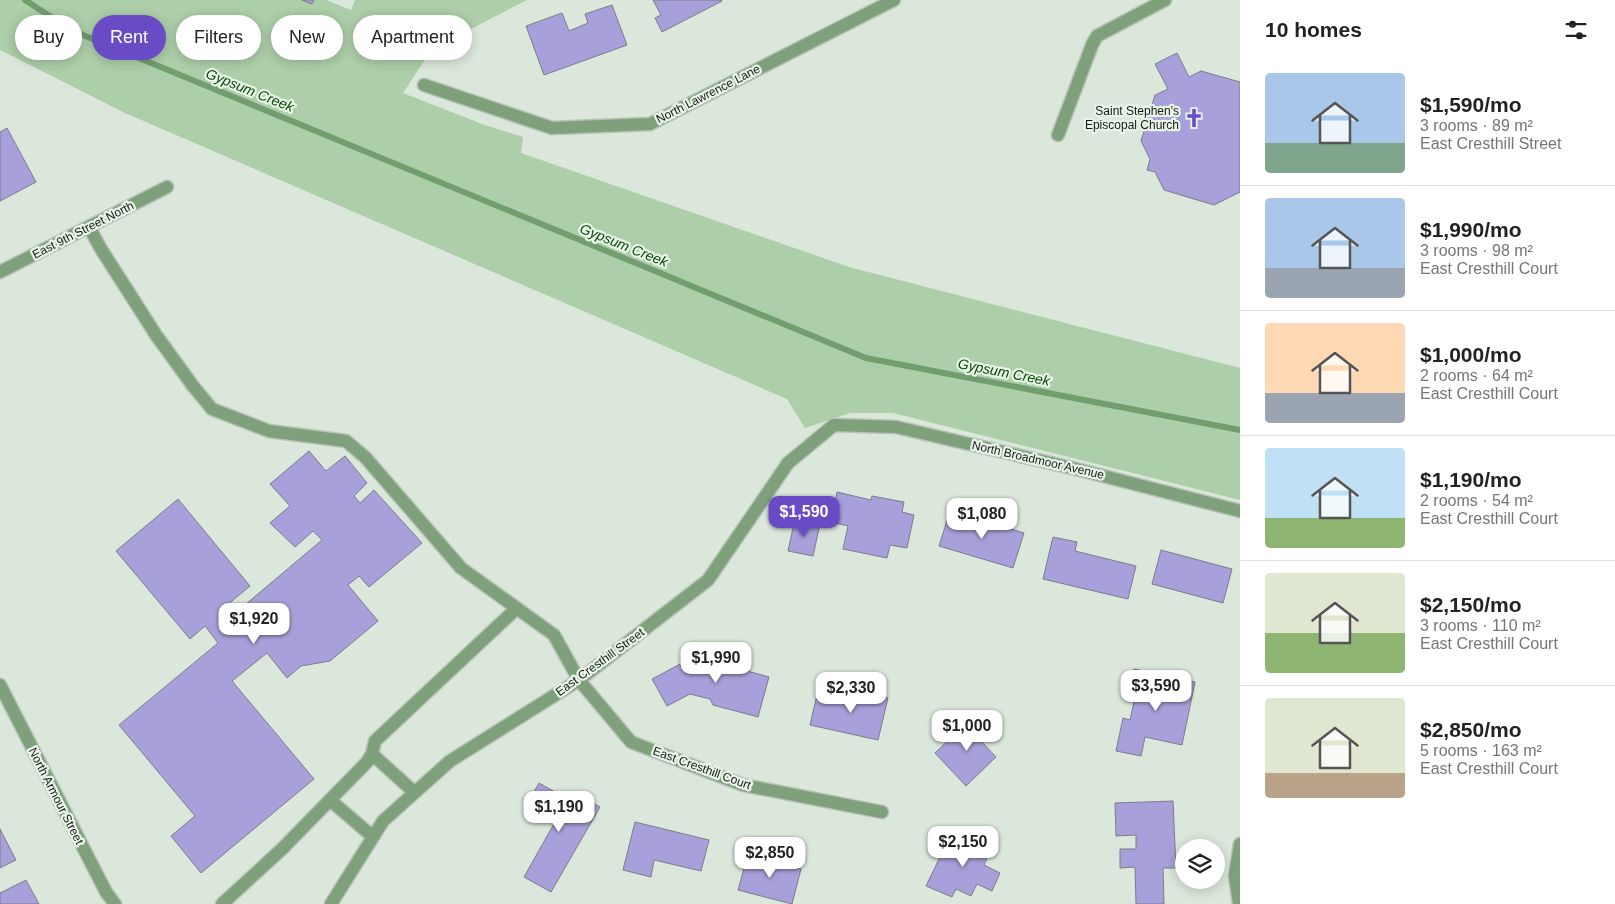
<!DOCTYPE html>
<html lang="en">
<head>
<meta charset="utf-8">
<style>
  :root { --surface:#fff; --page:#f2f2f2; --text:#222; --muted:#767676; --line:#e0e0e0; --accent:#694cc5 }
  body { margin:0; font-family:Arial,sans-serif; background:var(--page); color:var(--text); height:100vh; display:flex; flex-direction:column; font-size:19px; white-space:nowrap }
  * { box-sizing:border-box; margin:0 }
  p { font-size:16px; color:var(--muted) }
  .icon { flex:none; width:28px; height:28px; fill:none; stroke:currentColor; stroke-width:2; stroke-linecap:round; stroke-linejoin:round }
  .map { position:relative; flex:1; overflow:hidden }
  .side { display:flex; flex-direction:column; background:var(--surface); width:375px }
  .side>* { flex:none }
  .hud { position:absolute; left:15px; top:15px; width:475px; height:45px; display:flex; gap:10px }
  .buttons { position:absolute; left:1175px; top:839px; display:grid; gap:10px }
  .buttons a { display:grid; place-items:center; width:50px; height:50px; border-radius:50%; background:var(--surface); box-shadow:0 2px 12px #0003; font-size:25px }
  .price { position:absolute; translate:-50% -42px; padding:0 11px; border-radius:10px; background:#fff; color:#222; font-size:16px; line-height:32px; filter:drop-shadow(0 1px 2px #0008) }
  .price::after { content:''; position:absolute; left:50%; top:30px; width:15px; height:11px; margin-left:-8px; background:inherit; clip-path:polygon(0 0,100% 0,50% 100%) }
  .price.current { background:var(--accent); color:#fff }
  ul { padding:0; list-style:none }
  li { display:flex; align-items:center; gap:15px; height:125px; padding:0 25px }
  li+li { border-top:1px solid var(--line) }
  li span { display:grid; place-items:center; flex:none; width:140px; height:100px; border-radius:5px; color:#555 }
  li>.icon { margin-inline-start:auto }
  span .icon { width:60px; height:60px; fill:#fffc; stroke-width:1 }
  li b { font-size:21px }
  h2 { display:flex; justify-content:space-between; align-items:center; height:60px; padding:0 25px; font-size:21px }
  .chip { padding:0 18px; border-radius:22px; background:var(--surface); box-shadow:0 2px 12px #0003; font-size:18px; line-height:45px }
  .chip.current { background:var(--accent); color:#fff }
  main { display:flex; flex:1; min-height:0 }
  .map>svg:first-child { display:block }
  .green { fill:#accea8 }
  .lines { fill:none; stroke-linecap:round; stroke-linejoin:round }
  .stream { stroke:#729d6e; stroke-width:6 }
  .building { fill:#a7a0da; stroke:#7d7c8a }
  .minor-casing { stroke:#b8c2b7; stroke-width:15 }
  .minor { stroke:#7ea07b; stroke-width:12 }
  .labels { text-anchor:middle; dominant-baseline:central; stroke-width:4.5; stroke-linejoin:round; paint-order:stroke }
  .street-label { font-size:12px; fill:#171b17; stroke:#e8f4e7 }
  .poi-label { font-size:12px; fill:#171b17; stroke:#e8f4e7; text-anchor:end }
  .water-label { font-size:14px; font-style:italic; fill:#064805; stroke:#e8f4e7 }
</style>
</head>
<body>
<main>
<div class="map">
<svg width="1240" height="904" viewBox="0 0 1240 904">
  <rect width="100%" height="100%" fill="#dbe7da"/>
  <!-- green -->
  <path class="green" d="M0,0H326L351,10L355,0H527L432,49L403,93L482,124L523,137L521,153L849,267L1240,368V500L893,413H850L805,428L787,399L125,113L0,50Z"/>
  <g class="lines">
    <!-- stream -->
    <path class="stream" d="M25,0L71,30L866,358L1240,430"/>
  </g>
  <!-- building -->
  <path class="building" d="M302,0H314L312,4Z
    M653,0H721L722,1L662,32L655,18L661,15Z
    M612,5L627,45L544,75L526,26L562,13L569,31L588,23L585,14Z
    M1177,53L1189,77L1201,71L1240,82V192L1214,205L1164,190L1155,172L1147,170L1150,159L1141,141L1155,95L1168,89L1155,64Z
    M7,128L36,182L0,201V132Z
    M309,451L326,471L345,456L367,483L354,496L360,503L374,490L422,543L369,587L359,576L348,585L378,621L330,661L301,666L287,678L267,653L232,681L314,779L201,873L171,836L195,816L119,725L218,643L205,626L190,639L116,551L178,499L250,586L226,606L233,615L322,540L313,531L295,547L270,523L290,506L270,484Z
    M837,492L871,500L872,496L904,502L902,512L914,515L907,548L890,545L887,558L843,549L848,526L831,522Z
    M950,511L1024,533L1013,568L939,546Z
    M795,519L820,524L813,556L788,551Z
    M1053,537L1077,542L1075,551L1136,566L1128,599L1043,579Z
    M1161,550L1232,569L1223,603L1152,584Z
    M722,649L744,655L740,669L769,677L758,717L713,705L710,699L690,694L667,706L652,679L686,661L705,666L719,658Z
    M1134,669L1195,682L1182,745L1145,737L1141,756L1116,751L1123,718L1130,720L1137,688L1131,687Z
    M838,687L888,698L878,740L810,725L816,699L834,703Z
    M973,717L986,730L978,738L996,757L966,786L935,753Z
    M539,783L569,800L574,792L600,807L551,892L524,877L555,822L526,806Z
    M1173,801L1176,868H1163L1164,904H1136L1135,867L1120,868V849H1136V835L1116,836L1115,803Z
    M635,822L709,840L701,871L654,860L651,877L623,870Z
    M0,829L16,860L0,868Z
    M952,832L991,849L984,865L1000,873L992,891L977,884L971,896L956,889L952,897L926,886Z
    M748,854L801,869L792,904L738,890Z
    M26,880L39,904H0V893Z"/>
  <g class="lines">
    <!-- minor casing -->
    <g class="minor-casing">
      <path id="minor" d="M424,85L552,128L650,124L894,0
        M1058,135L1092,45L1097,36L1165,0
        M89,227L101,249L156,335L193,386L212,409L269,431L346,441L365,457L461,568L554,635L579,680L631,742L743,785L882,812
        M0,272L167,187
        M0,685L106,892L115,904
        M372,754L414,792
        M330,800L373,837
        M222,904L282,849L367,762L372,754L375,741L517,608
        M331,904L383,821L450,761L579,680L708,580L788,463L834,425L896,427L1072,468L1240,511
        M1239,904L1235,876L1240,844"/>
    </g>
    <!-- minor -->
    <use href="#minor" class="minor"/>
  </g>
  <!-- icons -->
  <defs>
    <g id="church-bare" transform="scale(1.5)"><path d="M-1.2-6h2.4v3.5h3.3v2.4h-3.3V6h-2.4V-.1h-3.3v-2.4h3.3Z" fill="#694cc5" stroke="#e8f4e7" stroke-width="2.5" paint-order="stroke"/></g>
  </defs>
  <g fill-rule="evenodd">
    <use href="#church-bare" x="1194" y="118"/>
  </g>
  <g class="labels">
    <!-- street labels -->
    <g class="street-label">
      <text transform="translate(708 94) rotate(-27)">North Lawrence Lane</text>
      <text transform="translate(83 230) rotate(-27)">East 9th Street North</text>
      <text transform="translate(1038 460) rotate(13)">North Broadmoor Avenue</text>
      <text transform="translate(600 662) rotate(-36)">East Cresthill Street</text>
      <text transform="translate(702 768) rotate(20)">East Cresthill Court</text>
      <text transform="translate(56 796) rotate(63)">North Armour Street</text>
    </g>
    <!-- poi labels -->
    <g class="poi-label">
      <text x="1179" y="111">Saint Stephen's<tspan x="1179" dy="14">Episcopal Church</tspan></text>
    </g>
    <!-- water labels -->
    <g class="water-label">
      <text transform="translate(250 90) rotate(22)">Gypsum Creek</text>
      <text transform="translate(624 245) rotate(22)">Gypsum Creek</text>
      <text transform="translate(1004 372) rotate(11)">Gypsum Creek</text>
    </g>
  </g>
</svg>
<div class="buttons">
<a><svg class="icon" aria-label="layers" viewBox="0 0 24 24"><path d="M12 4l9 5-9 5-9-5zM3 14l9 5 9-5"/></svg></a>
</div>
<b class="price current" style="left:804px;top:538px">$1,590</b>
<b class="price" style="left:982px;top:540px">$1,080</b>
<b class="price" style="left:254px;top:645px">$1,920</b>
<b class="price" style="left:716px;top:684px">$1,990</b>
<b class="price" style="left:1156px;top:712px">$3,590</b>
<b class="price" style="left:851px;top:714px">$2,330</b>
<b class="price" style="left:967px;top:752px">$1,000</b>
<b class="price" style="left:559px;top:833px">$1,190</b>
<b class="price" style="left:963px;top:868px">$2,150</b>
<b class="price" style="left:770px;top:879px">$2,850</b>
<div class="hud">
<a class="chip">Buy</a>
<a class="chip current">Rent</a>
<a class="chip">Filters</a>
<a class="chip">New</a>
<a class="chip">Apartment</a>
</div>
</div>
<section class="side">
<h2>10 homes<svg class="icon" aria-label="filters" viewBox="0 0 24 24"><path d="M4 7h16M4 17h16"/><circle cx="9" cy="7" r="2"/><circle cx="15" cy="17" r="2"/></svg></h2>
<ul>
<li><span style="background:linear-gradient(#a9c7e8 70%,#7fa58c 0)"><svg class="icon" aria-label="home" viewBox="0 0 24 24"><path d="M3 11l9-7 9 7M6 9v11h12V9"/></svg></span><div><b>$1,590/mo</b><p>3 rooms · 89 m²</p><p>East Cresthill Street</p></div></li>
<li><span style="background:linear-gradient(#a9c7e8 70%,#9aa5b1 0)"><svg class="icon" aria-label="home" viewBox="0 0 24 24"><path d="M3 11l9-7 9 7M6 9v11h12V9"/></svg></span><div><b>$1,990/mo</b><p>3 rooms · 98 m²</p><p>East Cresthill Court</p></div></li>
<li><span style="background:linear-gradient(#ffd9b3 70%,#9aa5b1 0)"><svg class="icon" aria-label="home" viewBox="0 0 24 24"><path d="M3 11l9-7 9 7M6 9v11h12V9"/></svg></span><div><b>$1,000/mo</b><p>2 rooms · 64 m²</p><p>East Cresthill Court</p></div></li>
<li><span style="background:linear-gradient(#bfe0f5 70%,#8fb573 0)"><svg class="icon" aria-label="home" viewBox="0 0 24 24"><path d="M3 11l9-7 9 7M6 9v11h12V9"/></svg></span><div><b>$1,190/mo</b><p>2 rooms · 54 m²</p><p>East Cresthill Court</p></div></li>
<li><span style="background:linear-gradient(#dfe7d0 60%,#8fb573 0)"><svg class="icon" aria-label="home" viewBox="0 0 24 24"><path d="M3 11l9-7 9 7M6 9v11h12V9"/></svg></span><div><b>$2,150/mo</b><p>3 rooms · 110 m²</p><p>East Cresthill Court</p></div></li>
<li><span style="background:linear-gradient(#dfe7d0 75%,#b9a48a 0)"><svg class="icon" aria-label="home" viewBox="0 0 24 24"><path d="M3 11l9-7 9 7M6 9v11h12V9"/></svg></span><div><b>$2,850/mo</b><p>5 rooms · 163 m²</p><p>East Cresthill Court</p></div></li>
</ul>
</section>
</main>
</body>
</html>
